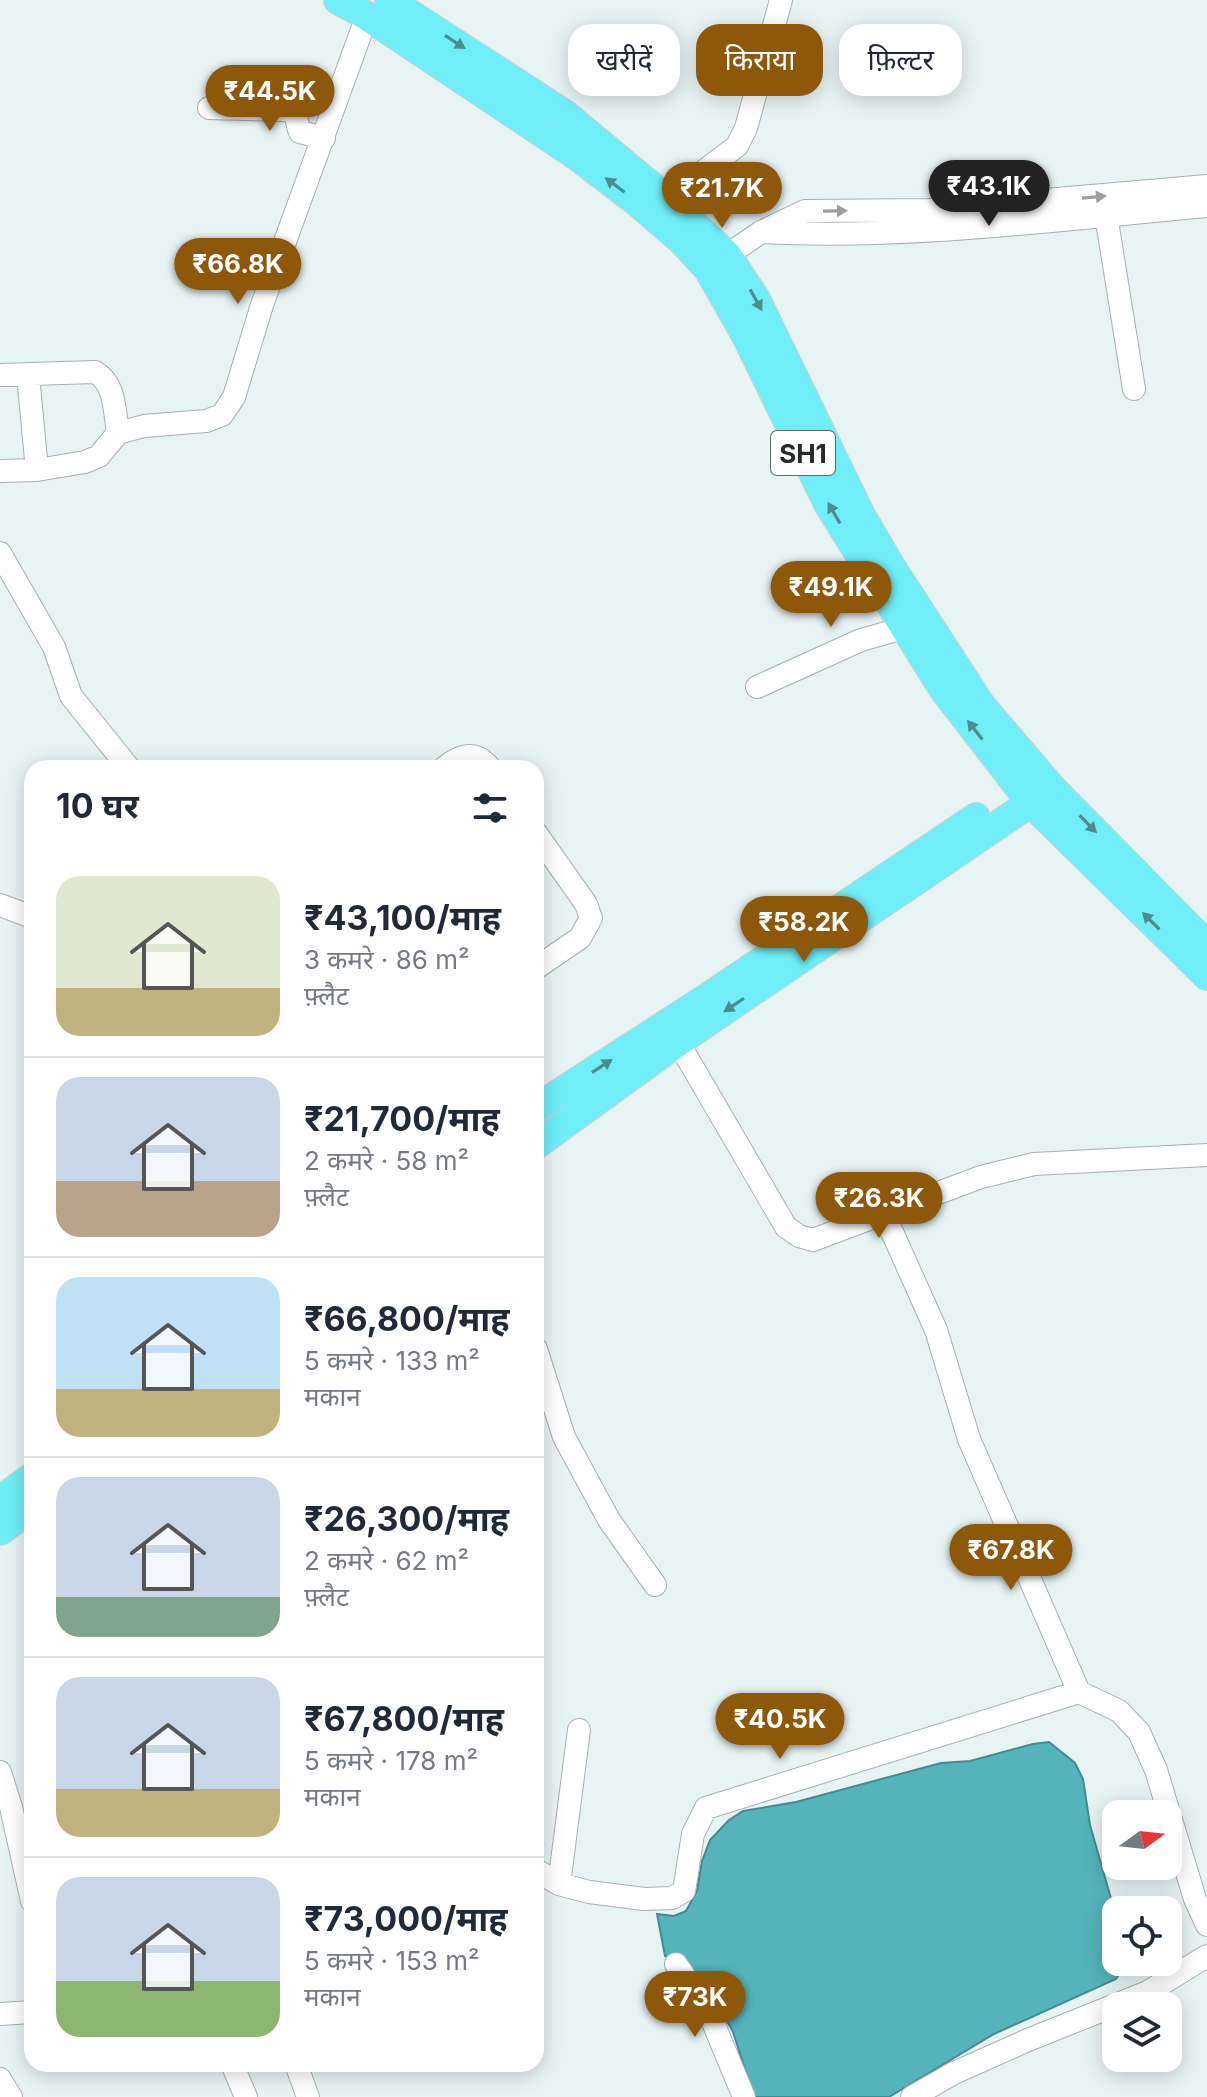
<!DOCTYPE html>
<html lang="hi">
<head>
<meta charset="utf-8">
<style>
  :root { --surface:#fff; --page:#f2f2f3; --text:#1f2937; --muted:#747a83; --line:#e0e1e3; --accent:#8e580a }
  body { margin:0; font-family:Inter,"Noto Sans Devanagari",sans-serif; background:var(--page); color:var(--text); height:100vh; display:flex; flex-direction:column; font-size:30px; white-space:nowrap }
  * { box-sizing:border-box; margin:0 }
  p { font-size:26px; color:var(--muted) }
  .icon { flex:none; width:44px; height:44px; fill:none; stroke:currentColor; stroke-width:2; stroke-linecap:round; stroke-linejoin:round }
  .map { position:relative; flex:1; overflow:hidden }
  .panel { position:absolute; left:24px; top:760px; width:520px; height:1312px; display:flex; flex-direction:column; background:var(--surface); border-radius:24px; box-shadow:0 4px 20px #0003 }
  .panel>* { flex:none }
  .guide { position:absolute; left:568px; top:24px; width:518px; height:72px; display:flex; gap:16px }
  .needle { width:52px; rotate:75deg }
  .buttons { position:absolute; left:1102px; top:1800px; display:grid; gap:16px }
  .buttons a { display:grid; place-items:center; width:80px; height:80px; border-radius:16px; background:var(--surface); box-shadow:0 4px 20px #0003; font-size:40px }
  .price { position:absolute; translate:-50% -68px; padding:0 18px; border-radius:28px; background:var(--accent); color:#fff; font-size:26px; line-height:52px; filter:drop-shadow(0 2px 4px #0008) }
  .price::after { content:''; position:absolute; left:50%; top:48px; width:24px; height:18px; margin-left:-12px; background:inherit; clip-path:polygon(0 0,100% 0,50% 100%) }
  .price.current { background:#222; color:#fff }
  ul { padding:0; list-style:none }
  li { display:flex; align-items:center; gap:24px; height:200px; padding:0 32px }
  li+li { border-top:2px solid var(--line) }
  li span { display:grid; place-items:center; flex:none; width:224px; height:160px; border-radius:24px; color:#555 }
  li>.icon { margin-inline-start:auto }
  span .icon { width:96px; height:96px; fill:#fffc; stroke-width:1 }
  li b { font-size:34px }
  h2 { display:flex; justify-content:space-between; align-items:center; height:96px; padding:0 32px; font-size:34px }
  .pill { padding:0 28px; border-radius:24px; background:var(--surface); box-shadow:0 4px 20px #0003; font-size:28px; line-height:72px }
  .pill.current { background:var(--accent); color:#fff }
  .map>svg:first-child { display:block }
  .water { fill:#54b3bb; stroke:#468a90; stroke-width:2 }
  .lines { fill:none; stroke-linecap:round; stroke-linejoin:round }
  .minor-casing { stroke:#a6b0b1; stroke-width:24 }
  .major-casing { stroke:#cfd0d0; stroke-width:30 }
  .minor { stroke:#fff; stroke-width:22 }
  .major { stroke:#70eef7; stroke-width:28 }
  .oneway { fill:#4b8c90 }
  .oneway2 { fill:#9d9f9f }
  .labels { text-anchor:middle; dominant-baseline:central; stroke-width:7; stroke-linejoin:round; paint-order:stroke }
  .shield { fill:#fff; stroke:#676a6a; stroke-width:2 }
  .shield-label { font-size:26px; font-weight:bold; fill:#262a2a }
</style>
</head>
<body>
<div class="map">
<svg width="1207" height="2097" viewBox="0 0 1207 2097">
  <rect width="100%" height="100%" fill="#e8f3f4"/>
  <!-- water -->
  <path class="water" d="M1049,1742L1075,1763L1083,1779L1090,1825L1116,1916V1962H1127L1116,1979L994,2034L889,2097H754L733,2032L721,2010L681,1962L665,1956L657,1914L674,1916L686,1911L697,1891L702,1861L710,1840L729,1820L743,1811L796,1802L941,1763L970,1761L1033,1744Z"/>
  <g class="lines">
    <!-- minor casing -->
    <g class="minor-casing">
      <path id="minor" d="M209,108L287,110C300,114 295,122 300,132L324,138
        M667,199L737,146L746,128L781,0
        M1106,215L1134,389
        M761,232C907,240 1062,219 1207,206
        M716,263L761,232L805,211L930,210L1207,186
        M0,375L95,372C116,384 114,410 118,433
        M28,375L37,470
        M0,471L37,470L85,462L99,456L118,433L144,426L206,421L222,415L234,397L262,305L367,16
        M0,553L54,647L71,696L129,768
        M757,687L861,640L918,624
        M444,768C461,754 476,750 490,768
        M536,833L586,904L591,918L580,938L536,968
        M0,905L32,917
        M678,1042L786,1227L799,1236L813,1240L981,1177L1034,1164L1207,1155
        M884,1214L936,1330L969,1439L1079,1692L1119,1711L1139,1732L1156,1770L1195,1899L1207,1925
        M536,1349L564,1437L609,1520L655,1585
        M0,1772L11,1807L32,1901
        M536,1870L559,1884L589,1892L644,1899L672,1898L684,1891L693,1834L706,1808L1079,1692
        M559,1884L579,1730
        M676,1964L707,2008L744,2097
        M0,2014L32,2012
        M232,2064L246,2097
        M296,2064L308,2097
        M0,2079L11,2097
        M912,2097L954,2073L1028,2040L1148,1992L1207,1956"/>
    </g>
    <!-- major casing -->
    <g class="major-casing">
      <path id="major" d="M338,0L367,16L578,157L638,203L683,242L708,269L745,334L828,504L943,689L1031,803L1207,976
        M389,0L565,114L667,199L727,255L756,299L861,515L892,568L981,705L1052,788L1207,945
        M536,1108L708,997L976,817
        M536,1145L678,1042L1045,793
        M0,1500L32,1477
        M0,1531L32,1508"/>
    </g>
    <!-- minor -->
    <use href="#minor" class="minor"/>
    <!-- major -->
    <use href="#major" class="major"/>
  </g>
  <!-- one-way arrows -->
  <defs><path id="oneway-solid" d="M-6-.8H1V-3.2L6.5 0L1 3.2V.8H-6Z" transform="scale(2)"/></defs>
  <g class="oneway">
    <use href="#oneway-solid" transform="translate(455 42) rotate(33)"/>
    <use href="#oneway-solid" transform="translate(615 185) rotate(-143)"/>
    <use href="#oneway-solid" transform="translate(756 300) rotate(61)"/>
    <use href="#oneway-solid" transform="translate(834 513) rotate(-120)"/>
    <use href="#oneway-solid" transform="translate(975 730) rotate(-128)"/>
    <use href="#oneway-solid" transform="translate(1088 824) rotate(46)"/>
    <use href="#oneway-solid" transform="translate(1151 921) rotate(-135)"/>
    <use href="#oneway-solid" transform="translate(734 1005) rotate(146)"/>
    <use href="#oneway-solid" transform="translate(602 1066) rotate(-33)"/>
  </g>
  <g class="oneway2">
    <use href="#oneway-solid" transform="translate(1094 197) rotate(-5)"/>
    <use href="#oneway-solid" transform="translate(835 211) rotate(-1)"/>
  </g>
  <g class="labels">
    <!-- shield labels -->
    <rect class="shield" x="771" y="431" width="64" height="44" rx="6"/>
    <g class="shield-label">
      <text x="803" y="453">SH1</text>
    </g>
  </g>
</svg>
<div class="buttons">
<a><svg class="needle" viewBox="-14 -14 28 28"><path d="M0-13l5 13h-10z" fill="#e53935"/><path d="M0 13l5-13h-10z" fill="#747a83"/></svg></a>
<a><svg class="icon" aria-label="locate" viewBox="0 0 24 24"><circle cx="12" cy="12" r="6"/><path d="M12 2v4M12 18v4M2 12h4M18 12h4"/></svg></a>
<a><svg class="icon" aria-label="layers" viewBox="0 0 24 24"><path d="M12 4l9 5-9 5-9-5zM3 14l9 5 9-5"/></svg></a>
</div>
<b class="price" style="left:270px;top:133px">₹44.5K</b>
<b class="price current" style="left:989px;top:228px">₹43.1K</b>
<b class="price" style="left:722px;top:230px">₹21.7K</b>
<b class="price" style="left:238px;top:306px">₹66.8K</b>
<b class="price" style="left:831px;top:629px">₹49.1K</b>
<b class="price" style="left:804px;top:964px">₹58.2K</b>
<b class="price" style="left:879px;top:1240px">₹26.3K</b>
<b class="price" style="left:1011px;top:1592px">₹67.8K</b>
<b class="price" style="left:780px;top:1761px">₹40.5K</b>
<b class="price" style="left:695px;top:2039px">₹73K</b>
<div class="guide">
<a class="pill">खरीदें</a>
<a class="pill current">किराया</a>
<a class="pill">फ़िल्टर</a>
</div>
<section class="panel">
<h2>10 घर<svg class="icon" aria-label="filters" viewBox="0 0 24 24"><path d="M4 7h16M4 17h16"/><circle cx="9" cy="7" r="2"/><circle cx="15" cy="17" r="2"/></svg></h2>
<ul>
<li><span style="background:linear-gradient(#dfe7d0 70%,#c2b280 0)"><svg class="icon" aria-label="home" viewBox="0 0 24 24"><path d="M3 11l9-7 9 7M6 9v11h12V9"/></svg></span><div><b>₹43,100/माह</b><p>3 कमरे · 86 m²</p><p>फ़्लैट</p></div></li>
<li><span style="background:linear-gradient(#c9d6e8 65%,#b9a48a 0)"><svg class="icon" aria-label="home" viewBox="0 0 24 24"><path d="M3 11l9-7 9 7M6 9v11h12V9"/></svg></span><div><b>₹21,700/माह</b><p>2 कमरे · 58 m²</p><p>फ़्लैट</p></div></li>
<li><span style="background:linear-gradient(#bfe0f5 70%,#c2b280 0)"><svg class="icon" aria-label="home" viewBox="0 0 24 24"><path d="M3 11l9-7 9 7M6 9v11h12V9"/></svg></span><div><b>₹66,800/माह</b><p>5 कमरे · 133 m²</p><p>मकान</p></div></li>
<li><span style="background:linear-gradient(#c9d6e8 75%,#7fa58c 0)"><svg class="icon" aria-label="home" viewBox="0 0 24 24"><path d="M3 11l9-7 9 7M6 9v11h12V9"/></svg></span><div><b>₹26,300/माह</b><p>2 कमरे · 62 m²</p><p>फ़्लैट</p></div></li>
<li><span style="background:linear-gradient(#c9d6e8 70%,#c2b280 0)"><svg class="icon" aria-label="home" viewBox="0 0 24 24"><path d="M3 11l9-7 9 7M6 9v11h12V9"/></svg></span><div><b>₹67,800/माह</b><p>5 कमरे · 178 m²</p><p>मकान</p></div></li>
<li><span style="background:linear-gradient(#c9d6e8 65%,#8fb573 0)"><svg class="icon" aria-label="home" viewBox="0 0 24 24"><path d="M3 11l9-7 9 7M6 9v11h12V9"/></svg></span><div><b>₹73,000/माह</b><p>5 कमरे · 153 m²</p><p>मकान</p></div></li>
</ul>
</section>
</div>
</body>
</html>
